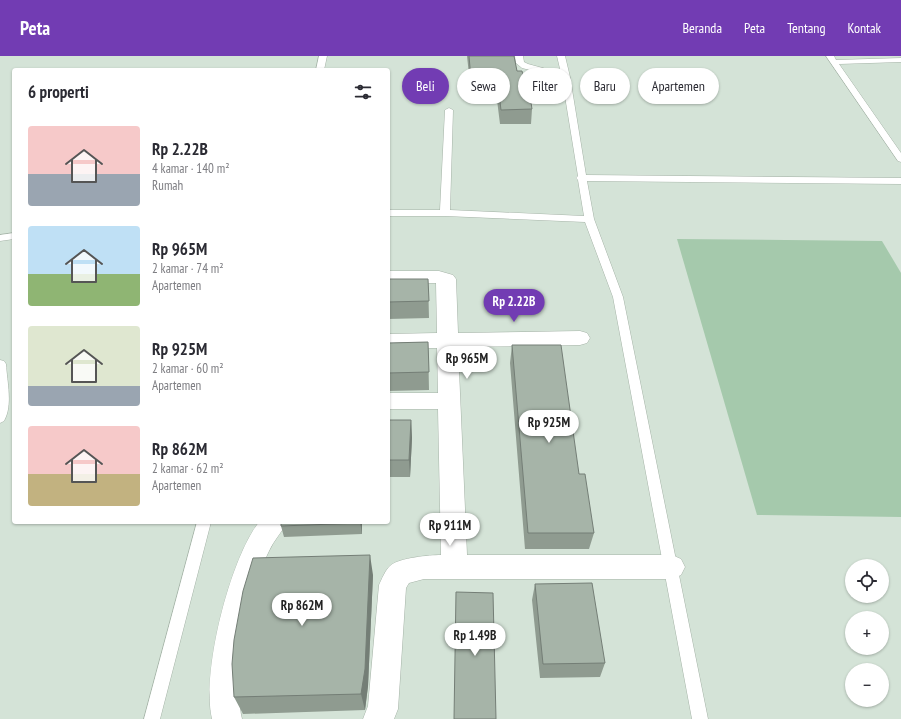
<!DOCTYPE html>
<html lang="id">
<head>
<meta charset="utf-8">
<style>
  :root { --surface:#fff; --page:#f2f2f3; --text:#2b2b33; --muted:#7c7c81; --accent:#723cb3 }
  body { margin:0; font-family:"PT Sans Narrow",sans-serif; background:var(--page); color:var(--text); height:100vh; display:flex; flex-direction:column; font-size:15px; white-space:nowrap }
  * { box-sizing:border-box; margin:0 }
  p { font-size:13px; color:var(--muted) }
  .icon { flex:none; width:22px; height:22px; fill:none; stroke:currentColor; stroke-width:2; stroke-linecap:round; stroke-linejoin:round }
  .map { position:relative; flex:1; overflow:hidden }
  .drawer { position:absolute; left:12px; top:12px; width:378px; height:456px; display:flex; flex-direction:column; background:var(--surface); border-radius:4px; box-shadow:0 1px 3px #0004 }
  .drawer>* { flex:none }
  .guide { position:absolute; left:402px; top:12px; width:380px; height:36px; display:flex; gap:8px }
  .buttons { position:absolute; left:845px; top:503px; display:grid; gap:8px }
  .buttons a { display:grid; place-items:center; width:44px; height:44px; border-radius:50%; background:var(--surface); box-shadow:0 1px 3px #0004; font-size:20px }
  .price { position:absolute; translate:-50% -34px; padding:0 9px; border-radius:14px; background:#fff; color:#222; font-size:13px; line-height:26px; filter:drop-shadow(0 1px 2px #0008) }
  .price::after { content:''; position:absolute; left:50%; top:24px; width:12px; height:9px; margin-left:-6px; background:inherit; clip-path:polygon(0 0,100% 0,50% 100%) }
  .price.active { background:var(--accent); color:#fff }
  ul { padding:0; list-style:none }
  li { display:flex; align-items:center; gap:12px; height:100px; padding:0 16px }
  li span { display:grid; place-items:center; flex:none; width:112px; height:80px; border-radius:4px; color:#555 }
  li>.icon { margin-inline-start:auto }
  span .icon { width:48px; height:48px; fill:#fffc; stroke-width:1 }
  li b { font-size:17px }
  h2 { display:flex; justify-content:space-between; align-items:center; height:48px; padding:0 16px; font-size:17px }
  .pill { padding:0 14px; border-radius:18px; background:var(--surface); box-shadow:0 1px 3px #0004; font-size:14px; line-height:36px }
  .pill.active { background:var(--accent); color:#fff }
  header { display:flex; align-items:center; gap:24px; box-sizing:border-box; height:56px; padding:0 20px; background:var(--accent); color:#fff }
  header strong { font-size:19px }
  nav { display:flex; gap:22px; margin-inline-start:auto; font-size:14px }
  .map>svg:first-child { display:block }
  .green { fill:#a5c9ac }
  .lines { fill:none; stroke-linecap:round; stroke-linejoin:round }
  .lane-casing { stroke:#a5b3a7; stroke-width:1 }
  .street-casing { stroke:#a5b3a7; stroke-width:1 }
  .lane { fill:#fff; fill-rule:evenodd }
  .street { fill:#fff; fill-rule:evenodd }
  .wall { fill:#8f9b90 }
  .shaded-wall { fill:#747e76 }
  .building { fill:#a6b4a8; stroke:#747e76 }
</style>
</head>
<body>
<header>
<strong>Peta</strong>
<nav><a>Beranda</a><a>Peta</a><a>Tentang</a><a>Kontak</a></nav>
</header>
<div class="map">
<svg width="901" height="663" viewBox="0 0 901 663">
  <rect width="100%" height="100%" fill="#d4e3d7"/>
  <!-- green -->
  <path class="green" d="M677,183L882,185L901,217V461L757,459Z"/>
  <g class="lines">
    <!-- lane casing -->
    <g class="lane-casing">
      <path id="lane" d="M319,0H327L324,14H316Z
        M515,0H523L524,6L528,8L561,17L557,0H565L570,21L586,119L901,122V128L587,125L594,163L623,241L708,663H692L613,241L585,166L445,160H388V154H440L445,54L449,52L453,54L450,154L584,160L578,124L576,122L578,120L562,22L522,12L516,7Z
        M826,0H834L836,4L901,2V6L839,8L901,97V106L898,105Z
        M14,177V183L0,185V179Z
        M0,304L4,305L6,308C7,326 13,349 4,365L0,367Z
        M197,466H211L160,663H144Z"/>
    </g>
    <!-- street casing -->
    <g class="street-casing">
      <path id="street" d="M388,215H439L453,219L456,223L458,277L580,275L587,277L590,282L587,287L580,289L458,291L467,499H672L681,503L685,511L681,519L672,523H424L409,527L406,532L398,653L394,663H363L368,650L379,529C382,523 385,514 391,509C400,502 429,499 441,499L438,353H388V337H438L437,292H388V278L437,277L436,227H388Z
        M259,466H287C282,476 274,484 269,495C251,530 232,625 242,663H212C201,617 230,503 259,466Z"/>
    </g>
    <!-- lane -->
    <use href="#lane" class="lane"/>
    <!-- street -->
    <use href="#street" class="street"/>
  </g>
  <!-- wall -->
  <path class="wall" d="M467,0H514L517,15L525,27L532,53L531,68H500L496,36L471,37Z
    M388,223H428L429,262L388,263Z
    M428,286L429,334L388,335V287Z
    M512,289L579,418L594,477L589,493H525L510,307Z
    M388,364H411L412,382L410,421H388Z
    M362,466V478L284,481L281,470Z
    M373,519L368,630L365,654L243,658L234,641Z
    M535,528L605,607L600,621L540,622L532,544Z"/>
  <!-- shaded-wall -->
  <path class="shaded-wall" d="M411,364L412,382L410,421L409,404Z
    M360,466H362V478Z
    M370,499L373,519L368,630L365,654L361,638Z"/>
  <!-- building -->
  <path class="building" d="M469,0H514L517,15H522L525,27H528L532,53L501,54L497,22L471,23Z
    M388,223H428L429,245L388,246Z
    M428,286L429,316L388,317V287Z
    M512,289H561L579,418H585L594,477H528Z
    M388,364H411L409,404H388Z
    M281,466H360V467L281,470Z
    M370,499L365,613L361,638L234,641L232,608L234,584L243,535L253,502Z
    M592,527L605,607L543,608L535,528Z
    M456,536L493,537L496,663H454Z"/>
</svg>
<div class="buttons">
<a><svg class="icon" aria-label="locate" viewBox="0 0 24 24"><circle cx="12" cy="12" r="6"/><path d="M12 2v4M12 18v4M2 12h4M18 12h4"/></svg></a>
<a>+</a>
<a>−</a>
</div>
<b class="price active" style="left:514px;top:267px">Rp 2.22B</b>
<b class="price" style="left:467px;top:324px">Rp 965M</b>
<b class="price" style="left:549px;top:388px">Rp 925M</b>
<b class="price" style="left:450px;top:491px">Rp 911M</b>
<b class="price" style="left:302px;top:571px">Rp 862M</b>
<b class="price" style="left:475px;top:601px">Rp 1.49B</b>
<div class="guide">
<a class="pill active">Beli</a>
<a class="pill">Sewa</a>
<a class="pill">Filter</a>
<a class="pill">Baru</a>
<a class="pill">Apartemen</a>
</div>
<section class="drawer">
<h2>6 properti<svg class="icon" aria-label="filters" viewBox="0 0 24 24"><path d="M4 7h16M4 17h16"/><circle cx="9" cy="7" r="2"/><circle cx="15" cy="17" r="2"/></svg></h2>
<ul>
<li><span style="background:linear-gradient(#f6c9c9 60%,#9aa5b1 0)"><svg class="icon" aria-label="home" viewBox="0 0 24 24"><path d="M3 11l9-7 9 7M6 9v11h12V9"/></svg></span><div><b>Rp 2.22B</b><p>4 kamar · 140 m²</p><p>Rumah</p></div></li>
<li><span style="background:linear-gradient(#bfe0f5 60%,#8fb573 0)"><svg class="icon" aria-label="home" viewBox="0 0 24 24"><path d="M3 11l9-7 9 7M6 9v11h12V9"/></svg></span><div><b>Rp 965M</b><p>2 kamar · 74 m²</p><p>Apartemen</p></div></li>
<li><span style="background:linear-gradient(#dfe7d0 75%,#9aa5b1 0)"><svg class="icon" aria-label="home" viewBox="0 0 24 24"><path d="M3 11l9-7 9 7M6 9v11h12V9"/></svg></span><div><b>Rp 925M</b><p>2 kamar · 60 m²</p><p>Apartemen</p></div></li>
<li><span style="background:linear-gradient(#f6c9c9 60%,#c2b280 0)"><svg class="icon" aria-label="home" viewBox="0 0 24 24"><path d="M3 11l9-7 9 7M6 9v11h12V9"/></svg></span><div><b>Rp 862M</b><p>2 kamar · 62 m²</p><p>Apartemen</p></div></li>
</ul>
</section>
</div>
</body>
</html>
